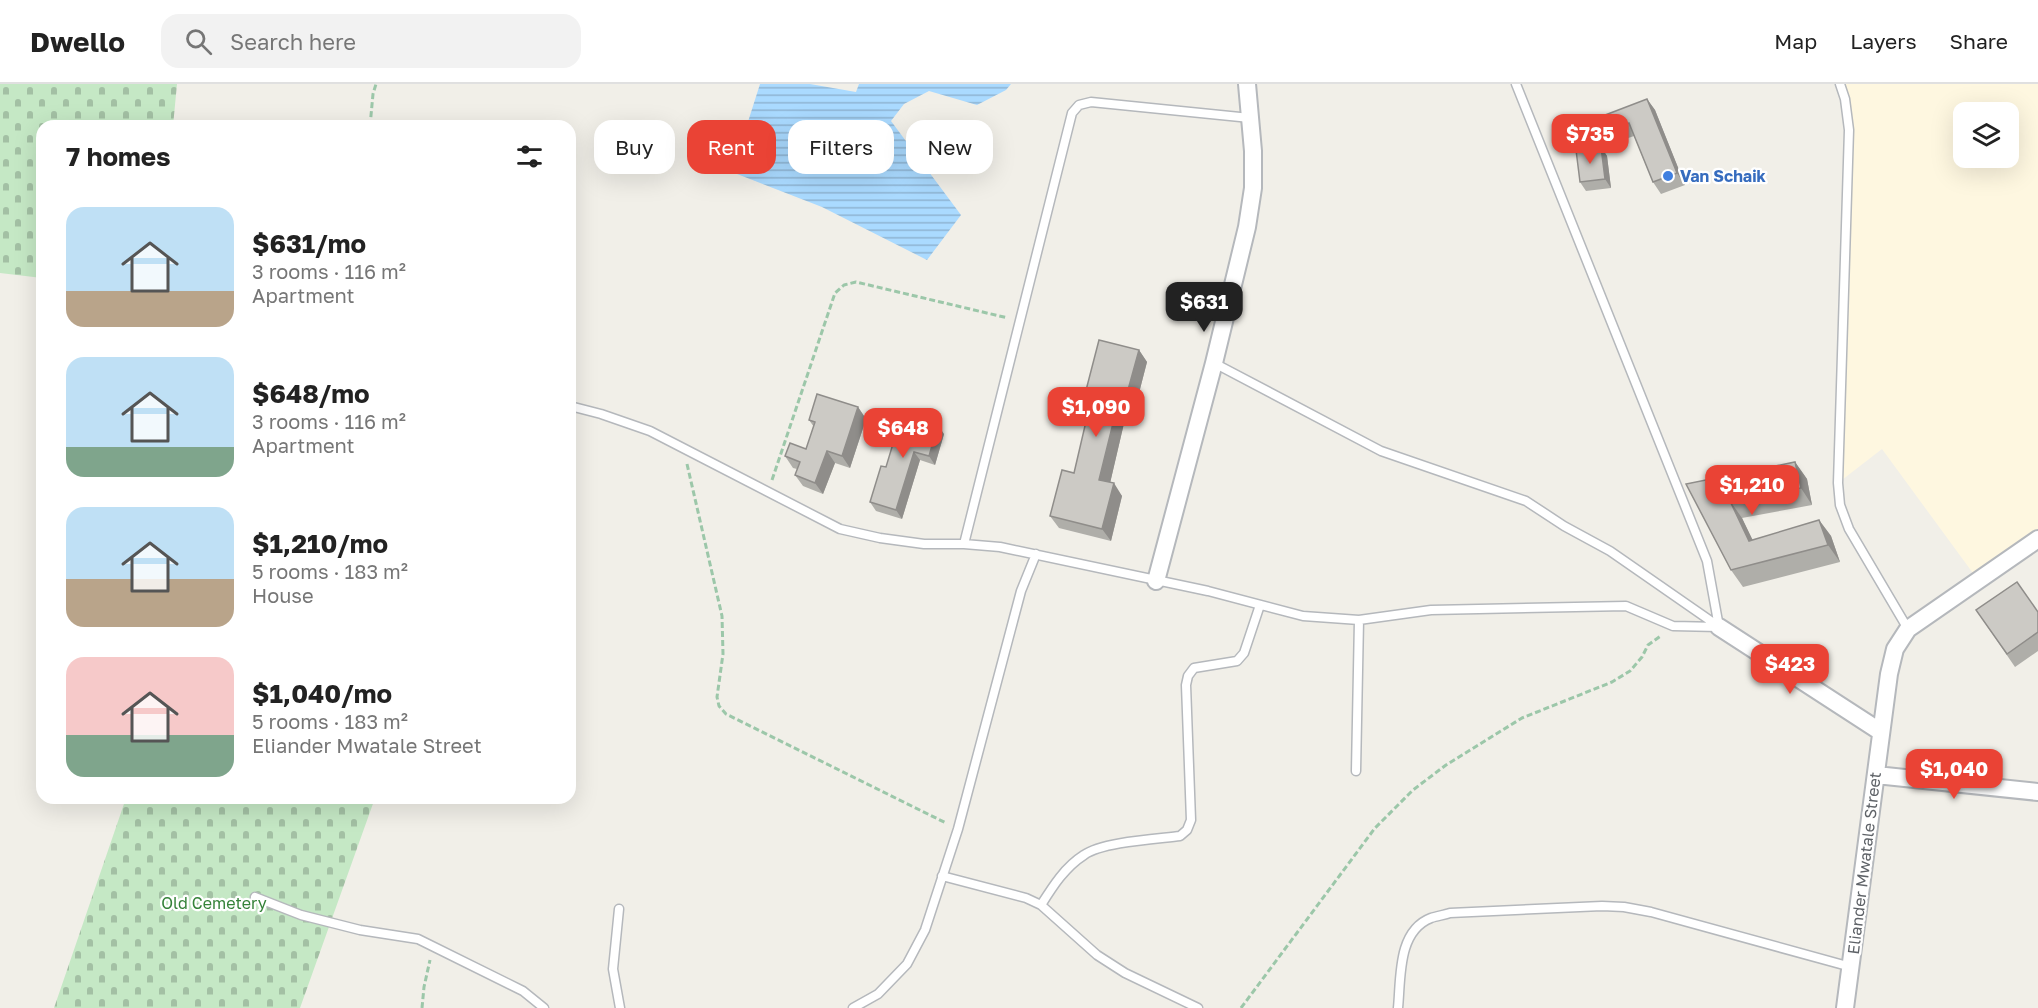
<!DOCTYPE html>
<html lang="en">
<head>
<meta charset="utf-8">
<style>
  :root { --surface:#fff; --page:#f2f2f2; --text:#222; --muted:#767676; --line:#e0e0e0; --accent:#ea4335 }
  body { margin:0; font-family:"Golos Text",sans-serif; background:var(--page); color:var(--text); height:100vh; display:flex; flex-direction:column; font-size:22px; white-space:nowrap }
  * { box-sizing:border-box; margin:0 }
  p { font-size:20px; color:var(--muted) }
  .icon { flex:none; width:33px; height:33px; fill:none; stroke:currentColor; stroke-width:2; stroke-linecap:round; stroke-linejoin:round }
  .map { position:relative; flex:1; overflow:hidden }
  .panel { position:absolute; left:36px; top:36px; width:540px; height:684px; display:flex; flex-direction:column; background:var(--surface); border-radius:18px; box-shadow:0 6px 24px #0002 }
  .panel>* { flex:none }
  .hud { position:absolute; left:594px; top:36px; width:570px; height:54px; display:flex; gap:12px }
  .controls { position:absolute; left:1953px; top:18px; display:grid; gap:12px }
  .controls a { display:grid; place-items:center; width:66px; height:66px; border-radius:12px; background:var(--surface); box-shadow:0 6px 24px #0002; font-size:30px }
  .price { position:absolute; translate:-50% -51px; padding:0 14px; border-radius:12px; background:var(--accent); color:#fff; font-size:20px; line-height:39px; filter:drop-shadow(0 2px 3px #0008) }
  .price::after { content:''; position:absolute; left:50%; top:36px; width:18px; height:14px; margin-left:-9px; background:inherit; clip-path:polygon(0 0,100% 0,50% 100%) }
  .price.selected { background:#222; color:#fff }
  ul { padding:0; list-style:none }
  li { display:flex; align-items:center; gap:18px; height:150px; padding:0 30px }
  li span { display:grid; place-items:center; flex:none; width:168px; height:120px; border-radius:18px; color:#555 }
  li>.icon { margin-inline-start:auto }
  span .icon { width:72px; height:72px; fill:#fffc; stroke-width:1 }
  li b { font-size:26px }
  h2 { display:flex; justify-content:space-between; align-items:center; height:72px; padding:0 30px; font-size:26px }
  .tag { padding:0 21px; border-radius:18px; background:var(--surface); box-shadow:0 6px 24px #0002; font-size:21px; line-height:54px }
  .tag.selected { background:var(--accent); color:#fff }
  header { display:flex; align-items:center; gap:36px; box-sizing:border-box; height:84px; padding:0 30px; background:var(--surface); border-bottom:2px solid var(--line) }
  header strong { font-size:28px }
  nav { display:flex; gap:33px; margin-inline-start:auto; font-size:21px }
  .search { width:420px; height:54px; background:var(--page); display:flex; align-items:center; gap:15px; box-sizing:border-box; padding:0 21px; border-radius:18px; color:var(--muted); font-size:22px }
  .map>svg:first-child { display:block }
  .commercial { fill:#fef7e0; fill-rule:evenodd }
  .cemetery { fill:url(#cemetery-stones) }
  .water { fill:url(#water-rules) }
  .lines { fill:none; stroke-linecap:round; stroke-linejoin:round }
  .service-casing { stroke:#b5b8bc; stroke-width:11 }
  .minor-casing { stroke:#b5b8bc; stroke-width:20 }
  .path { stroke:#9cc7a9; stroke-width:3; stroke-dasharray:6 3; stroke-linecap:butt }
  .service { stroke:#fff; stroke-width:8 }
  .minor { stroke:#fff; stroke-width:16 }
  .wall { fill:#afaea9 }
  .shaded-wall { fill:#8f8d8a }
  .building { fill:#cccac5; stroke:#8f8d8a; stroke-width:1.5 }
  .shop-dot { fill:#3f7fe0; stroke:#fff; stroke-width:2 }
  .labels { text-anchor:middle; dominant-baseline:central; stroke-width:4.5; stroke-linejoin:round; paint-order:stroke }
  .shop-label { font-size:16px; font-weight:bold; fill:#366cbe; stroke:#fff; text-anchor:start }
  .street-label { font-size:16px; fill:#5f6368; stroke:#fff }
  .park-label { font-size:16px; fill:#348238; stroke:#fff }
</style>
</head>
<body>
<header>
<strong>Dwello</strong>
<div class="search"><svg class="icon" aria-label="search" viewBox="0 0 24 24"><circle cx="10" cy="10" r="6"/><path d="M15 15l6 6"/></svg>Search here</div>
<nav><a>Map</a><a>Layers</a><a>Share</a></nav>
</header>
<div class="map">
<svg width="2038" height="924" viewBox="0 0 2038 924">
  <defs>
    <pattern id="cemetery-stones" width="16" height="16" patternUnits="userSpaceOnUse" patternTransform="scale(1.5)"><rect width="16" height="16" fill="#c5e8c5"/><path d="M2 7V4a2 2 0 0 1 4 0v3zM10 15v-3a2 2 0 0 1 4 0v3z" fill="#a3c0a4"/></pattern>
    <pattern id="water-rules" width="6" height="5" patternUnits="userSpaceOnUse" patternTransform="scale(1.5)"><rect width="6" height="5" fill="#aadaff"/><path d="M0 2.5h6" fill="none" stroke="#8eb4d2"/></pattern>
  </defs>
  <rect width="100%" height="100%" fill="#f1efe8"/>
  <!-- commercial -->
  <path class="commercial" d="M1840,0H2038V455L1978,496L1882,365L1838,399L1849,46ZM1964,28H2008V74H1964Z"/>
  <!-- cemetery -->
  <path class="cemetery" d="M0,0H177L173,42H42V194L0,189Z
    M126,714H375L300,924H54Z"/>
  <!-- water -->
  <path class="water" d="M760,0H810L856,8L859,0H1011L1006,6L977,21L929,7L904,20L891,37L961,131L927,176L822,123L732,88Z"/>
  <g class="lines">
    <!-- service casing -->
    <g class="service-casing">
      <path id="service" d="M1516,0L1707,477L1719,543
        M1840,0L1845,15L1849,46L1838,399L1840,421L1849,445L1908,545
        M1214,279L1381,367L1526,417L1564,442L1610,467L1718,542
        M570,322L601,330L650,347L840,445L880,454L924,460H964L1000,463L1208,507L1303,532L1359,536L1431,526L1626,522L1673,542L1719,543
        M964,460L1072,29L1079,21L1091,18L1250,34
        M1356,687L1359,536
        M942,792L1026,814L1041,821L1097,871L1125,889L1198,924
        M255,813L301,831L360,846L418,855L523,907L544,924
        M1041,821C1053,802 1065,783 1084,771C1102,758 1156,755 1180,752L1187,746L1191,736L1186,601L1188,592L1194,584L1237,577L1244,569L1260,521
        M619,825L613,885L620,924
        M853,924L878,910L907,880L925,846L958,745L1021,507L1036,470
        M1398,924C1401,895 1397,847 1431,834C1437,832 1444,831 1450,829L1602,822L1624,823L1651,828L1851,883"/>
    </g>
    <!-- minor casing -->
    <g class="minor-casing">
      <path id="minor" d="M1156,497L1214,279L1247,143L1253,104V67L1247,0
        M1719,543L1881,648
        M1876,691L2038,708
        M1845,924L1889,590L1895,565L1908,545L2038,455"/>
    </g>
    <!-- path -->
    <path class="path" d="M370,42L373,10L376,0
      M687,380L722,532L723,570L717,613L719,622L726,630L946,739
      M772,396L835,209L844,201L856,198L1008,234
      M422,924L424,903L430,876
      M1241,924L1375,744L1413,706L1446,681L1522,634L1612,598L1630,587L1642,573L1648,561L1662,551"/>
    <!-- service -->
    <use href="#service" class="service"/>
    <!-- minor -->
    <use href="#minor" class="minor"/>
  </g>
  <!-- wall -->
  <path class="wall" d="M1647,15L1655,26L1685,101L1661,110L1653,98L1634,52L1614,59L1606,48Z
    M1601,63L1607,72L1611,104L1586,107L1580,98Z
    M1139,266L1147,278L1132,336L1125,335L1110,399L1122,412L1111,457L1059,444L1050,432L1074,389L1090,322L1084,314Z
    M858,323L866,335L850,384L835,379L823,410L803,402L795,391L797,385L793,384L785,372L806,365L814,343L809,336Z
    M944,350L935,381L920,376L902,435L876,427L870,418L886,383Z
    M1795,378L1807,395L1812,421L1742,434L1752,456L1819,436L1831,452L1840,478L1743,503L1731,486L1686,400Z
    M1976,526L2038,527V567L2015,583Z"/>
  <!-- shaded-wall -->
  <path class="shaded-wall" d="M1647,15L1655,26L1685,101L1677,89Z
    M1601,63L1607,72L1611,104L1605,95Z
    M1139,266L1147,278L1132,336L1123,324Z
    M858,323L866,335L850,384L842,372Z
    M1117,323L1125,335L1108,408L1099,396Z
    M938,341L944,350L935,381L929,372Z
    M827,367L835,379L823,410L815,399Z
    M914,368L920,376L902,435L896,426Z
    M1795,378L1807,395L1812,421L1801,404Z
    M1114,399L1122,412L1111,457L1102,445Z
    M1730,417L1742,434L1761,473L1749,457Z
    M1819,436L1831,452L1840,478L1828,461Z"/>
  <!-- building -->
  <path class="building" d="M1647,15L1677,89L1653,98L1629,39L1606,48L1600,33Z
    M1601,63L1605,95L1580,98L1576,66Z
    M1099,256L1139,266L1123,324L1117,323L1099,396L1114,399L1102,445L1050,432L1062,386L1074,389L1091,316L1084,314Z
    M817,310L858,323L842,372L827,367L815,399L795,391L800,378L785,372L790,359L806,365L815,338L809,336Z
    M902,330L938,341L929,372L914,368L896,426L870,418L881,382L886,383Z
    M1795,378L1801,404L1730,417L1749,457L1819,436L1828,461L1731,486L1686,400Z
    M2017,498L2038,528V548L2007,570L1976,526Z"/>
  <!-- markers -->
  <circle class="shop-dot" cx="1668" cy="92" r="6"/>
  <g class="labels">
    <!-- shop labels -->
    <g class="shop-label">
      <text x="1680" y="92">Van Schaik</text>
    </g>
    <!-- street labels -->
    <g class="street-label">
      <text transform="translate(1864 779) rotate(-83)">Eliander Mwatale Street</text>
    </g>
    <!-- park labels -->
    <g class="park-label">
      <text x="214" y="819">Old Cemetery</text>
    </g>
  </g>
</svg>
<div class="controls">
<a><svg class="icon" aria-label="layers" viewBox="0 0 24 24"><path d="M12 4l9 5-9 5-9-5zM3 14l9 5 9-5"/></svg></a>
</div>
<b class="price" style="left:1590px;top:81px">$735</b>
<b class="price selected" style="left:1204px;top:249px">$631</b>
<b class="price" style="left:1096px;top:354px">$1,090</b>
<b class="price" style="left:903px;top:375px">$648</b>
<b class="price" style="left:1752px;top:432px">$1,210</b>
<b class="price" style="left:1790px;top:611px">$423</b>
<b class="price" style="left:1954px;top:716px">$1,040</b>
<div class="hud">
<a class="tag">Buy</a>
<a class="tag selected">Rent</a>
<a class="tag">Filters</a>
<a class="tag">New</a>
</div>
<section class="panel">
<h2>7 homes<svg class="icon" aria-label="filters" viewBox="0 0 24 24"><path d="M4 7h16M4 17h16"/><circle cx="9" cy="7" r="2"/><circle cx="15" cy="17" r="2"/></svg></h2>
<ul>
<li><span style="background:linear-gradient(#bfe0f5 70%,#b9a48a 0)"><svg class="icon" aria-label="home" viewBox="0 0 24 24"><path d="M3 11l9-7 9 7M6 9v11h12V9"/></svg></span><div><b>$631/mo</b><p>3 rooms · 116 m²</p><p>Apartment</p></div></li>
<li><span style="background:linear-gradient(#bfe0f5 75%,#7fa58c 0)"><svg class="icon" aria-label="home" viewBox="0 0 24 24"><path d="M3 11l9-7 9 7M6 9v11h12V9"/></svg></span><div><b>$648/mo</b><p>3 rooms · 116 m²</p><p>Apartment</p></div></li>
<li><span style="background:linear-gradient(#bfe0f5 60%,#b9a48a 0)"><svg class="icon" aria-label="home" viewBox="0 0 24 24"><path d="M3 11l9-7 9 7M6 9v11h12V9"/></svg></span><div><b>$1,210/mo</b><p>5 rooms · 183 m²</p><p>House</p></div></li>
<li><span style="background:linear-gradient(#f6c9c9 65%,#7fa58c 0)"><svg class="icon" aria-label="home" viewBox="0 0 24 24"><path d="M3 11l9-7 9 7M6 9v11h12V9"/></svg></span><div><b>$1,040/mo</b><p>5 rooms · 183 m²</p><p>Eliander Mwatale Street</p></div></li>
</ul>
</section>
</div>
</body>
</html>
